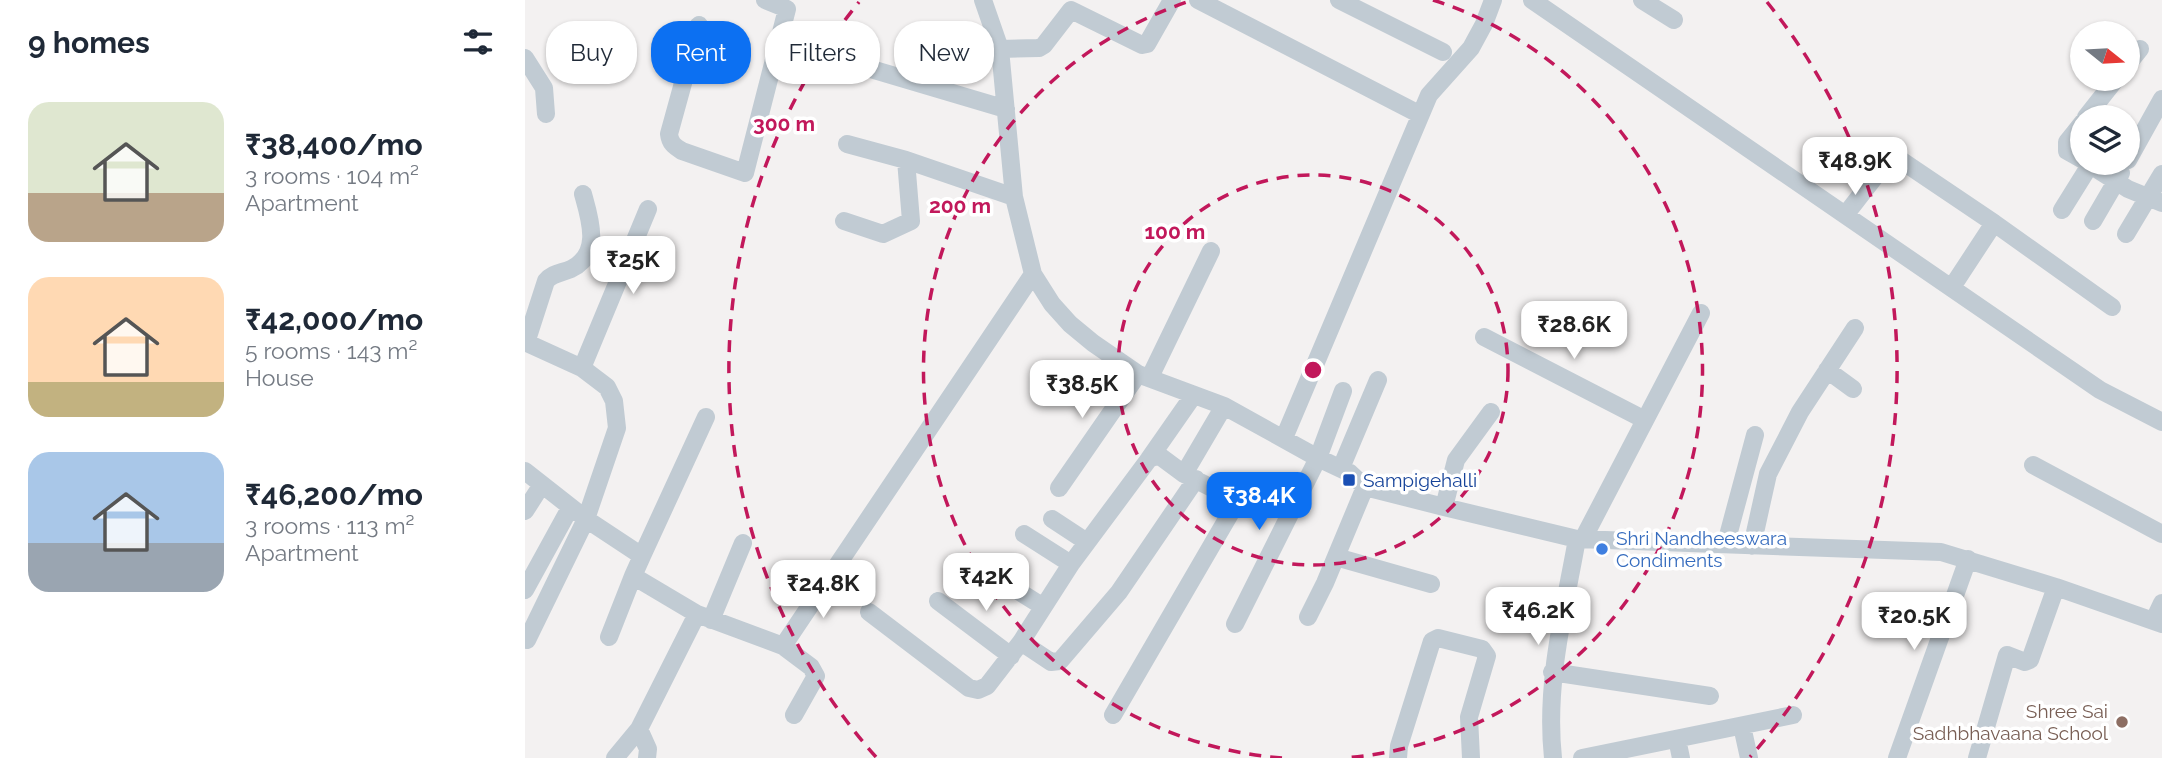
<!DOCTYPE html>
<html lang="en">
<head>
<meta charset="utf-8">
<style>
  :root { --surface:#fff; --page:#f2f2f3; --text:#1f2937; --muted:#747a83; --accent:#0c70f2 }
  body { margin:0; font-family:Raleway,sans-serif; background:var(--page); color:var(--text); height:100vh; display:flex; flex-direction:column; font-size:26px; white-space:nowrap }
  * { box-sizing:border-box; margin:0 }
  p { font-size:23px; color:var(--muted) }
  .icon { flex:none; width:38px; height:38px; fill:none; stroke:currentColor; stroke-width:2; stroke-linecap:round; stroke-linejoin:round }
  .map { position:relative; flex:1; overflow:hidden }
  .side { display:flex; flex-direction:column; background:var(--surface); width:525px }
  .side>* { flex:none }
  .hud { position:absolute; left:21px; top:21px; width:665px; height:63px; display:flex; gap:14px }
  .needle { width:46px; rotate:108deg }
  .buttons { position:absolute; left:1545px; top:21px; display:grid; gap:14px }
  .buttons a { display:grid; place-items:center; width:70px; height:70px; border-radius:50%; background:var(--surface); box-shadow:0 2px 5px #0004; font-size:35px }
  .price { position:absolute; translate:-50% -60px; padding:0 16px; border-radius:14px; background:#fff; color:#222; font-size:23px; line-height:46px; filter:drop-shadow(0 2px 4px #0008) }
  .price::after { content:''; position:absolute; left:50%; top:42px; width:21px; height:16px; margin-left:-10px; background:inherit; clip-path:polygon(0 0,100% 0,50% 100%) }
  .price.active { background:var(--accent); color:#fff }
  ul { padding:0; list-style:none }
  li { display:flex; align-items:center; gap:21px; height:175px; padding:0 28px }
  li span { display:grid; place-items:center; flex:none; width:196px; height:140px; border-radius:21px; color:#555 }
  li>.icon { margin-inline-start:auto }
  span .icon { width:84px; height:84px; fill:#fffc; stroke-width:1 }
  li b { font-size:30px }
  h2 { display:flex; justify-content:space-between; align-items:center; height:84px; padding:0 28px; font-size:30px }
  .pill { padding:0 24px; border-radius:28px; background:var(--surface); box-shadow:0 2px 5px #0004; font-size:24px; line-height:63px }
  .pill.active { background:var(--accent); color:#fff }
  main { display:flex; flex:1; min-height:0 }
  .map>svg:first-child { display:block }
  .lines { fill:none; stroke-linecap:round; stroke-linejoin:round }
  .minor { stroke:#c1cbd3; stroke-width:18 }
  .ring { fill:none; stroke:#c2185b; stroke-width:3.5; stroke-dasharray:12 9 }
  .transit-dot { fill:#1a4fb4; stroke:#fff; stroke-width:2.5 }
  .shop-dot { fill:#3f7fe0; stroke:#fff; stroke-width:2.5 }
  .education-dot { fill:#8d6e63; stroke:#fff; stroke-width:2.5 }
  .labels { text-anchor:middle; dominant-baseline:central; stroke-width:7; stroke-linejoin:round; paint-order:stroke }
  .transit-label { font-size:19px; fill:#164399; stroke:#fff; text-anchor:start }
  .shop-label { font-size:19px; fill:#366cbe; stroke:#fff; text-anchor:start }
  .education-label { font-size:19px; fill:#785e54; stroke:#fff; text-anchor:end }
  .centre { fill:#c2185b; stroke:#fff; stroke-width:3.5 }
  .ring-label { font-size:21px; text-anchor:middle; font-weight:bold; fill:#c2185b; stroke:#fff; stroke-width:7; stroke-linejoin:round; paint-order:stroke }
</style>
</head>
<body>
<main>
<section class="side">
<h2>9 homes<svg class="icon" aria-label="filters" viewBox="0 0 24 24"><path d="M4 7h16M4 17h16"/><circle cx="9" cy="7" r="2"/><circle cx="15" cy="17" r="2"/></svg></h2>
<ul>
<li><span style="background:linear-gradient(#dfe7d0 65%,#b9a48a 0)"><svg class="icon" aria-label="home" viewBox="0 0 24 24"><path d="M3 11l9-7 9 7M6 9v11h12V9"/></svg></span><div><b>₹38,400/mo</b><p>3 rooms · 104 m²</p><p>Apartment</p></div></li>
<li><span style="background:linear-gradient(#ffd9b3 75%,#c2b280 0)"><svg class="icon" aria-label="home" viewBox="0 0 24 24"><path d="M3 11l9-7 9 7M6 9v11h12V9"/></svg></span><div><b>₹42,000/mo</b><p>5 rooms · 143 m²</p><p>House</p></div></li>
<li><span style="background:linear-gradient(#a9c7e8 65%,#9aa5b1 0)"><svg class="icon" aria-label="home" viewBox="0 0 24 24"><path d="M3 11l9-7 9 7M6 9v11h12V9"/></svg></span><div><b>₹46,200/mo</b><p>3 rooms · 113 m²</p><p>Apartment</p></div></li>
</ul>
</section>
<div class="map">
<svg width="1637" height="758" viewBox="0 0 1637 758">
  <rect width="100%" height="100%" fill="#f3f1f1"/>
  <g class="lines">
    <!-- minor -->
    <path class="minor" d="M458,0L475,49L489,197L508,274L527,304L545,324L568,343L613,374L699,406L793,458L825,473L840,487L919,507L1052,539L1416,552L1531,587L1637,624
      M673,0L890,112
      M814,0L918,52
      M1007,0L1575,390L1637,422
      M1117,0L1149,20
      M174,25L144,134C145,143 149,146 157,151L220,173L262,9L240,0
      M475,49L514,48L519,45L546,10L617,45L622,44L647,0
      M0,58L19,88L21,114
      M319,61L481,109
      M1603,64L1615,49
      M1561,117L1591,79
      M1558,122L1542,142V151L1558,160
      M322,144L381,160L489,197
      M1603,160L1637,99
      M1562,163L1603,189L1637,203
      M1537,210L1565,165
      M1321,214L1363,160L1377,161L1469,223
      M319,221L358,234L386,221L381,160
      M1568,221L1596,173
      M1601,234L1637,174
      M1427,287L1469,223L1587,307
      M959,337L1120,420
      M0,342L57,368L82,387L89,401L92,428L61,519L2,640
      M1,343L21,281C27,273 37,273 46,269C77,254 65,219 58,194
      M57,368L123,209
      M1302,370L1328,389
      M625,377L686,251
      M759,438L904,95L946,48L959,24L968,0
      M624,459L668,396
      M1508,465L1637,534
      M816,468L853,380
      M0,471L61,519L117,556L108,576L172,614L258,646L508,274
      M659,474L699,406
      M534,488L613,374
      M919,507L931,460L966,412
      M0,511L16,486
      M527,519L562,542
      M499,534L546,564
      M1058,539L1176,313
      M1201,543L1230,435
      M1227,546L1243,474L1275,412L1330,328
      M117,556L181,417
      M811,557L906,584
      M463,572L517,606
      M0,590L45,508
      M413,601L486,656
      M344,612L444,688L453,690L462,686L496,642L546,564L624,459L631,456L636,457L659,474L705,497L708,499L709,507L588,715
      M783,617L800,583L840,487
      M186,620L218,543
      M1629,620L1637,603
      M710,624L793,458L818,391
      M84,637L108,576
      M496,642L526,662L535,661L594,592L671,479
      M258,646L286,667L291,676L269,715
      M1027,672L1185,696
      M1217,726L1224,758
      M114,729L123,749L122,758
      M1152,739L1156,758
      M90,758L114,729L172,614
      M873,758L874,746L907,641L913,638L957,649L962,656L944,717L946,758
      M1028,758C1020,684 1039,612 1052,539
      M1057,758L1268,715
      M1372,758L1443,559
      M1452,758L1482,655L1500,662L1505,660L1531,587"/>
  </g>
  <!-- distance rings -->
  <g class="ring">
    <circle cx="788" cy="370" r="195"/>
    <path d="M757 758A389 389 0 0 1 668 0M908 0A389 389 0 0 1 819 758"/>
    <path d="M351 757A584 584 0 0 1 334 2M1242 2A584 584 0 0 1 1225 757"/>
  </g>
  <!-- markers -->
  <rect class="transit-dot" x="817" y="473" width="14" height="14" rx="3.5"/>
  <circle class="shop-dot" cx="1077" cy="549" r="7"/>
  <circle class="education-dot" cx="1597" cy="722" r="7"/>
  <g class="labels">
    <!-- transit labels -->
    <g class="transit-label">
      <text x="838" y="480">Sampigehalli</text>
    </g>
    <!-- shop labels -->
    <g class="shop-label">
      <text x="1091" y="538">Shri Nandheeswara<tspan x="1091" dy="22">Condiments</tspan></text>
    </g>
    <!-- education labels -->
    <g class="education-label">
      <text x="1583" y="711">Shree Sai<tspan x="1583" dy="22">Sadhbhavaana School</tspan></text>
    </g>
  </g>
  <circle cx="788" cy="370" r="10" class="centre"/>
  <g class="ring-label">
    <text x="259" y="131">300 m</text>
    <text x="435" y="213">200 m</text>
    <text x="650" y="239">100 m</text>
  </g>
</svg>
<div class="buttons">
<a><svg class="needle" viewBox="-14 -14 28 28"><path d="M0-13l5 13h-10z" fill="#e53935"/><path d="M0 13l5-13h-10z" fill="#747a83"/></svg></a>
<a><svg class="icon" aria-label="layers" viewBox="0 0 24 24"><path d="M12 4l9 5-9 5-9-5zM3 14l9 5 9-5"/></svg></a>
</div>
<b class="price" style="left:1330px;top:197px">₹48.9K</b>
<b class="price" style="left:108px;top:296px">₹25K</b>
<b class="price" style="left:1049px;top:361px">₹28.6K</b>
<b class="price" style="left:557px;top:420px">₹38.5K</b>
<b class="price active" style="left:734px;top:532px">₹38.4K</b>
<b class="price" style="left:461px;top:613px">₹42K</b>
<b class="price" style="left:298px;top:620px">₹24.8K</b>
<b class="price" style="left:1013px;top:647px">₹46.2K</b>
<b class="price" style="left:1389px;top:652px">₹20.5K</b>
<div class="hud">
<a class="pill">Buy</a>
<a class="pill active">Rent</a>
<a class="pill">Filters</a>
<a class="pill">New</a>
</div>
</div>
</main>
</body>
</html>
